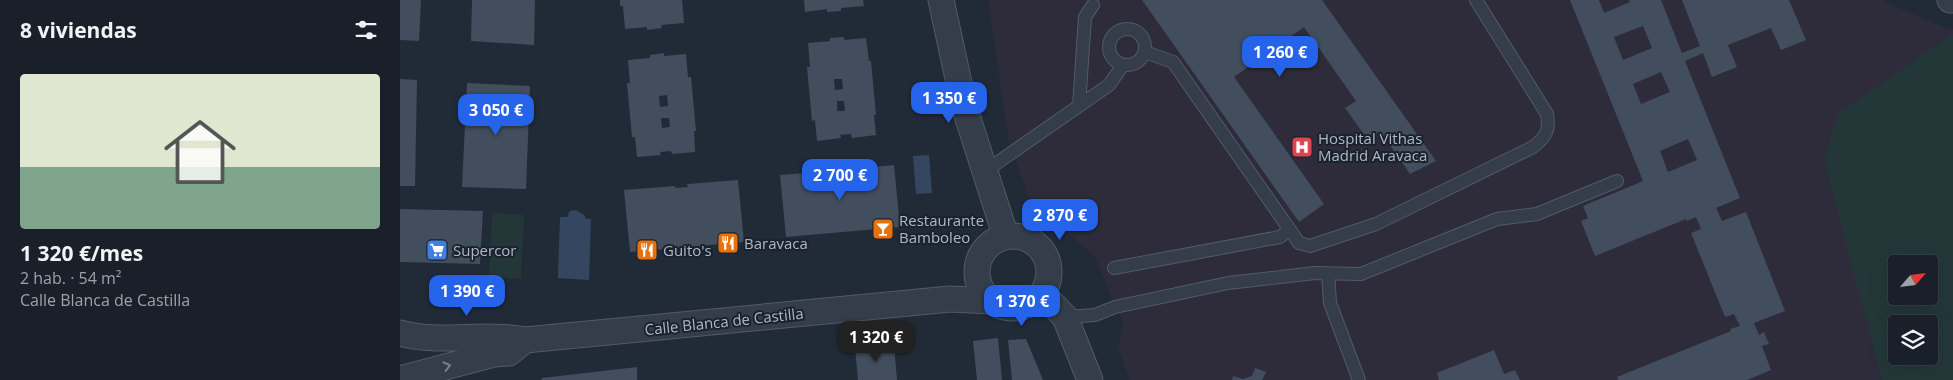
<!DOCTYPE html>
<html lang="es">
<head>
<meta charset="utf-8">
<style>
  :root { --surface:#19202a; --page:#222832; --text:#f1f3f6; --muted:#9fa3a8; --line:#373e47; --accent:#2563eb }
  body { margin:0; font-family:"Open Sans",sans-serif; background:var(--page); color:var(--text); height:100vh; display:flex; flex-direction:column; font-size:19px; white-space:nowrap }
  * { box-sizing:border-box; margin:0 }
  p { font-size:16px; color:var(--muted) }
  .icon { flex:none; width:28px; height:28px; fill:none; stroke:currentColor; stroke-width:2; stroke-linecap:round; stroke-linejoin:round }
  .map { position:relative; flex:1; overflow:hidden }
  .panel { display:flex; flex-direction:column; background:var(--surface); width:400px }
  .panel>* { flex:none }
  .needle { width:32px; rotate:62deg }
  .fabs { position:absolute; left:1488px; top:255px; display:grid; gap:10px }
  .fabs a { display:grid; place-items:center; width:50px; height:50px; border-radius:5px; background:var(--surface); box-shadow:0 5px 20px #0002,0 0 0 1px var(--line); font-size:25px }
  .price { position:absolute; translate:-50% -42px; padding:0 11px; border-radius:10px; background:var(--accent); color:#fff; font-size:16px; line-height:32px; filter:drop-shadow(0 1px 2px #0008) }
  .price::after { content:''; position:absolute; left:50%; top:30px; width:15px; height:11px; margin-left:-8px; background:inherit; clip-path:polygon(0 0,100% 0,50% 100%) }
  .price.selected { background:#222; color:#fff }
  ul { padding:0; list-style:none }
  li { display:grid; align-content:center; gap:10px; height:265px; padding:0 20px }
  li span { display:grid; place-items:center; height:155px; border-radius:5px; color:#555 }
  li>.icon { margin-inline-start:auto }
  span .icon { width:90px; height:90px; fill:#fffc; stroke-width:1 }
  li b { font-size:21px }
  h2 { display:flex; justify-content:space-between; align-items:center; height:60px; padding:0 20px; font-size:21px }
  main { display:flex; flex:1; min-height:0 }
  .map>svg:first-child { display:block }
  .medical { fill:#2e2c3a; fill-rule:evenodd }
  .green { fill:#233739; fill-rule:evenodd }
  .water { fill:#354760 }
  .building { fill:#424e5d; fill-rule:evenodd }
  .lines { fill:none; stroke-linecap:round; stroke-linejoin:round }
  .lane-casing { stroke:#525b66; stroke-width:14 }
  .street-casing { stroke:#525b66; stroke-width:27 }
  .lane { stroke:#343d49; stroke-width:12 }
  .street { stroke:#343d49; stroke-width:25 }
  .oneway { stroke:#78818d }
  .labels { text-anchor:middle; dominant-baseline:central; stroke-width:4; stroke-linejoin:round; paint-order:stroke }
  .poi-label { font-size:15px; fill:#afb8c5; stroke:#1a222d; text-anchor:start }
  .street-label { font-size:15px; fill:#afb8c5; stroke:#1a222d }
</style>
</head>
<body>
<main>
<section class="panel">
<h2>8 viviendas<svg class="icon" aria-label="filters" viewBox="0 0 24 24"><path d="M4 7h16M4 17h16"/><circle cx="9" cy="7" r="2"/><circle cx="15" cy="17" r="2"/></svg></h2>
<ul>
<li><span style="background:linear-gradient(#dfe7d0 60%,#7fa58c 0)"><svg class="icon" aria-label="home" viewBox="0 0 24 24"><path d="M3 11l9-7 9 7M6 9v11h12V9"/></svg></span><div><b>1 320 €/mes</b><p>2 hab. · 54 m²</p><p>Calle Blanca de Castilla</p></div></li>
</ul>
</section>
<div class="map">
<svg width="1553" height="380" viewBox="0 0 1553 380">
  <rect width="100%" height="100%" fill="#212b38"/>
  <!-- medical -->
  <path class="medical" d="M588,0H1481L1545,28L1553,29V380H730L718,347L723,321L715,307L695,256L632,204L609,142ZM1496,264H1529V296H1496ZM1496,324H1529V356H1496Z"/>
  <!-- green -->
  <path class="green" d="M1553,34V380H1482L1424,159L1438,114ZM1496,264H1529V296H1496ZM1496,324H1529V356H1496Z
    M92,213L124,215L121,279L89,277Z"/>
  <!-- water -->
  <path class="water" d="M529,155L532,193L516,194L513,156Z
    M176,210L184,215L186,219H191L189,280L158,278L160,217H167L170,211Z"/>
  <!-- building -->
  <path class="building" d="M0,0H21L19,41L0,40Z
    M72,0H135L134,45L71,41Z
    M220,0H282L284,23L261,25L262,28L247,30V27L225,29L223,6H220Z
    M404,0H463L464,6L441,8V11L427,12V9L405,12Z
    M742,0H922L1036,161L1010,174L980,131L968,140L945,108L956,101L904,27L834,77L924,204L899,222Z
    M1170,0H1199L1204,13L1230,2L1229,0H1261L1282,53L1300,46L1282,0H1389L1406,40L1381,50L1371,28L1328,45L1337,67L1312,77L1303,53L1285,61L1340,198L1316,208L1322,221L1346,212L1385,311L1354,323L1359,335L1364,332L1369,344L1362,346L1371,370L1347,380H1218L1217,377L1331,331L1330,329L1340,326L1334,314L1325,317L1291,233L1301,229L1296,217L1287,221L1286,219L1195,256L1181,221L1188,218L1183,206L1243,181ZM1243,26L1252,48L1223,60L1214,37ZM1261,72L1270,92L1241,104L1233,84ZM1288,139L1297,160L1268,172L1260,151Z
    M444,37V40L466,38L469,61H471L476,115H474L476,135L452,138L451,134L440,135L441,138L417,141L415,120L412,121L407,67H410L408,43L430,41V38ZM434,79H442L443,89L435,90ZM437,101H444L445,111H437Z
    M264,53V56L286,54L288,77H291L296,131H294L295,152L272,154L271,151L260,152L261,155L237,157L235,137H232L227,83H230L228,60L250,58V55ZM267,95L268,106L260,107L259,96ZM261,118H269L270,127L262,128Z
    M0,79L17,80L15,186H0Z
    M67,83L130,86L126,189L62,187Z
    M494,165L500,227L386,237L380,175L431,171V174L444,173L443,170Z
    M338,180L344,242L230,252L224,190L275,186V188L288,187L287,184Z
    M0,209L83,211L80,264L0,262Z
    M598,338L602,380H577L573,341Z
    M626,339L643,380H612L608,340Z
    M494,345L497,380H458L455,348Z
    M1094,350L1104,374L1115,370L1120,380H1039L1037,373Z
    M237,367V380H142V378Z
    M855,368L866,372L862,380H832L833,376L843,379L852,376Z"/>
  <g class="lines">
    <!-- lane casing -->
    <g class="lane-casing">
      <path id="lane" d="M709 47a18 18 0 1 1 36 0a18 18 0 1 1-36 0Z
        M745,52L773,62L899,243L910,246L976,224L1133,147C1146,137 1150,130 1147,114L1076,0
        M679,106L685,17L693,5
        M584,172L709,85L723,65
        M714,268L880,237L889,230
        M928,273L930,303L959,380
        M665,317L695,315L715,307L828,283L915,273L961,274L1097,219L1137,214L1217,181"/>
    </g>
    <!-- street casing -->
    <g class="street-casing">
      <path id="street" d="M541,0L564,106L606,237
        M1550,0H1553
        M577 272a36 36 0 1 1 72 0a36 36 0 1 1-72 0Z
        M642,293L665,317L690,380
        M0,333C38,344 86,332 125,340L550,299L593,301
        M0,379L94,354L109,353L119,345"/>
    </g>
    <!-- lane -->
    <use href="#lane" class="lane"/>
    <!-- street -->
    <use href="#street" class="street"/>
  </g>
  <!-- one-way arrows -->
  <defs><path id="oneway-chevron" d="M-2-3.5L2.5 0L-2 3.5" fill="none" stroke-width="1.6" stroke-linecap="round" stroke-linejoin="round" transform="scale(1.25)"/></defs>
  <use class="oneway" href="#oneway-chevron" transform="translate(47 366) rotate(-14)"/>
  <!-- icons -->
  <defs>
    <g id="hospital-square" transform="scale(1.125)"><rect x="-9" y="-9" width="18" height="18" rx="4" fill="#e0444e" stroke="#1a222d"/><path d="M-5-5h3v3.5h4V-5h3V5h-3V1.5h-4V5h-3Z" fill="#fff"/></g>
    <g id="bar-square" transform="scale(1.125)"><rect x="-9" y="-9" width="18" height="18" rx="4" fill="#e8710a" stroke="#1a222d"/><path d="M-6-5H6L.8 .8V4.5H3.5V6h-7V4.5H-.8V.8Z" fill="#fff"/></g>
    <g id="restaurant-square" transform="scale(1.125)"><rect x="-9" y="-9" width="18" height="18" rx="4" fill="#e8710a" stroke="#1a222d"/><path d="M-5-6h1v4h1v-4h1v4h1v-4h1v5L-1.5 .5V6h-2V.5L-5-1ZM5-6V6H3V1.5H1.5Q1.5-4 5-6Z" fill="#fff"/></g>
    <g id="supermarket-square" transform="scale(1.125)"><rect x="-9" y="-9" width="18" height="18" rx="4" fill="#3f7fe0" stroke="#1a222d"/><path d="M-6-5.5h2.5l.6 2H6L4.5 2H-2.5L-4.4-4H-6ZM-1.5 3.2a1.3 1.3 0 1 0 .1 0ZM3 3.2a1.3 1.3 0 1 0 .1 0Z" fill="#fff"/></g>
  </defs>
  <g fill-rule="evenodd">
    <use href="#hospital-square" x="902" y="147"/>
    <use href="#bar-square" x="483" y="229"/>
    <use href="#restaurant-square" x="328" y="243"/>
    <use href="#supermarket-square" x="37" y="250"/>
    <use href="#restaurant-square" x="247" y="250"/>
  </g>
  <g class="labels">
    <!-- poi labels -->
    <g class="poi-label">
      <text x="918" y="138">Hospital Vithas<tspan x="918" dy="17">Madrid Aravaca</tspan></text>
      <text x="499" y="220">Restaurante<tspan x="499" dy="17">Bamboleo</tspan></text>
      <text x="344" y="243">Baravaca</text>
      <text x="53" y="250">Supercor</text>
      <text x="263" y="250">Guito's</text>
    </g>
    <!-- street labels -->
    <g class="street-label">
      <text transform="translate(324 321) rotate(-6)">Calle Blanca de Castilla</text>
    </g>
  </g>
</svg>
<div class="fabs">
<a><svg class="needle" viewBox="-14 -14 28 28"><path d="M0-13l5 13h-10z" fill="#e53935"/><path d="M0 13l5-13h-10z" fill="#9fa3a8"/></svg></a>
<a><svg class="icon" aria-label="layers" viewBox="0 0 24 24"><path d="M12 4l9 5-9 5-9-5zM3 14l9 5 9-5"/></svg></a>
</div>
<b class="price" style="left:880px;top:78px">1 260 €</b>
<b class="price" style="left:549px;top:124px">1 350 €</b>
<b class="price" style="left:96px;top:136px">3 050 €</b>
<b class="price" style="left:440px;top:201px">2 700 €</b>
<b class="price" style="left:660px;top:241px">2 870 €</b>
<b class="price" style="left:67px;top:317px">1 390 €</b>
<b class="price" style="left:622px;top:327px">1 370 €</b>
<b class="price selected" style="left:476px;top:363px">1 320 €</b>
</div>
</main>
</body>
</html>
